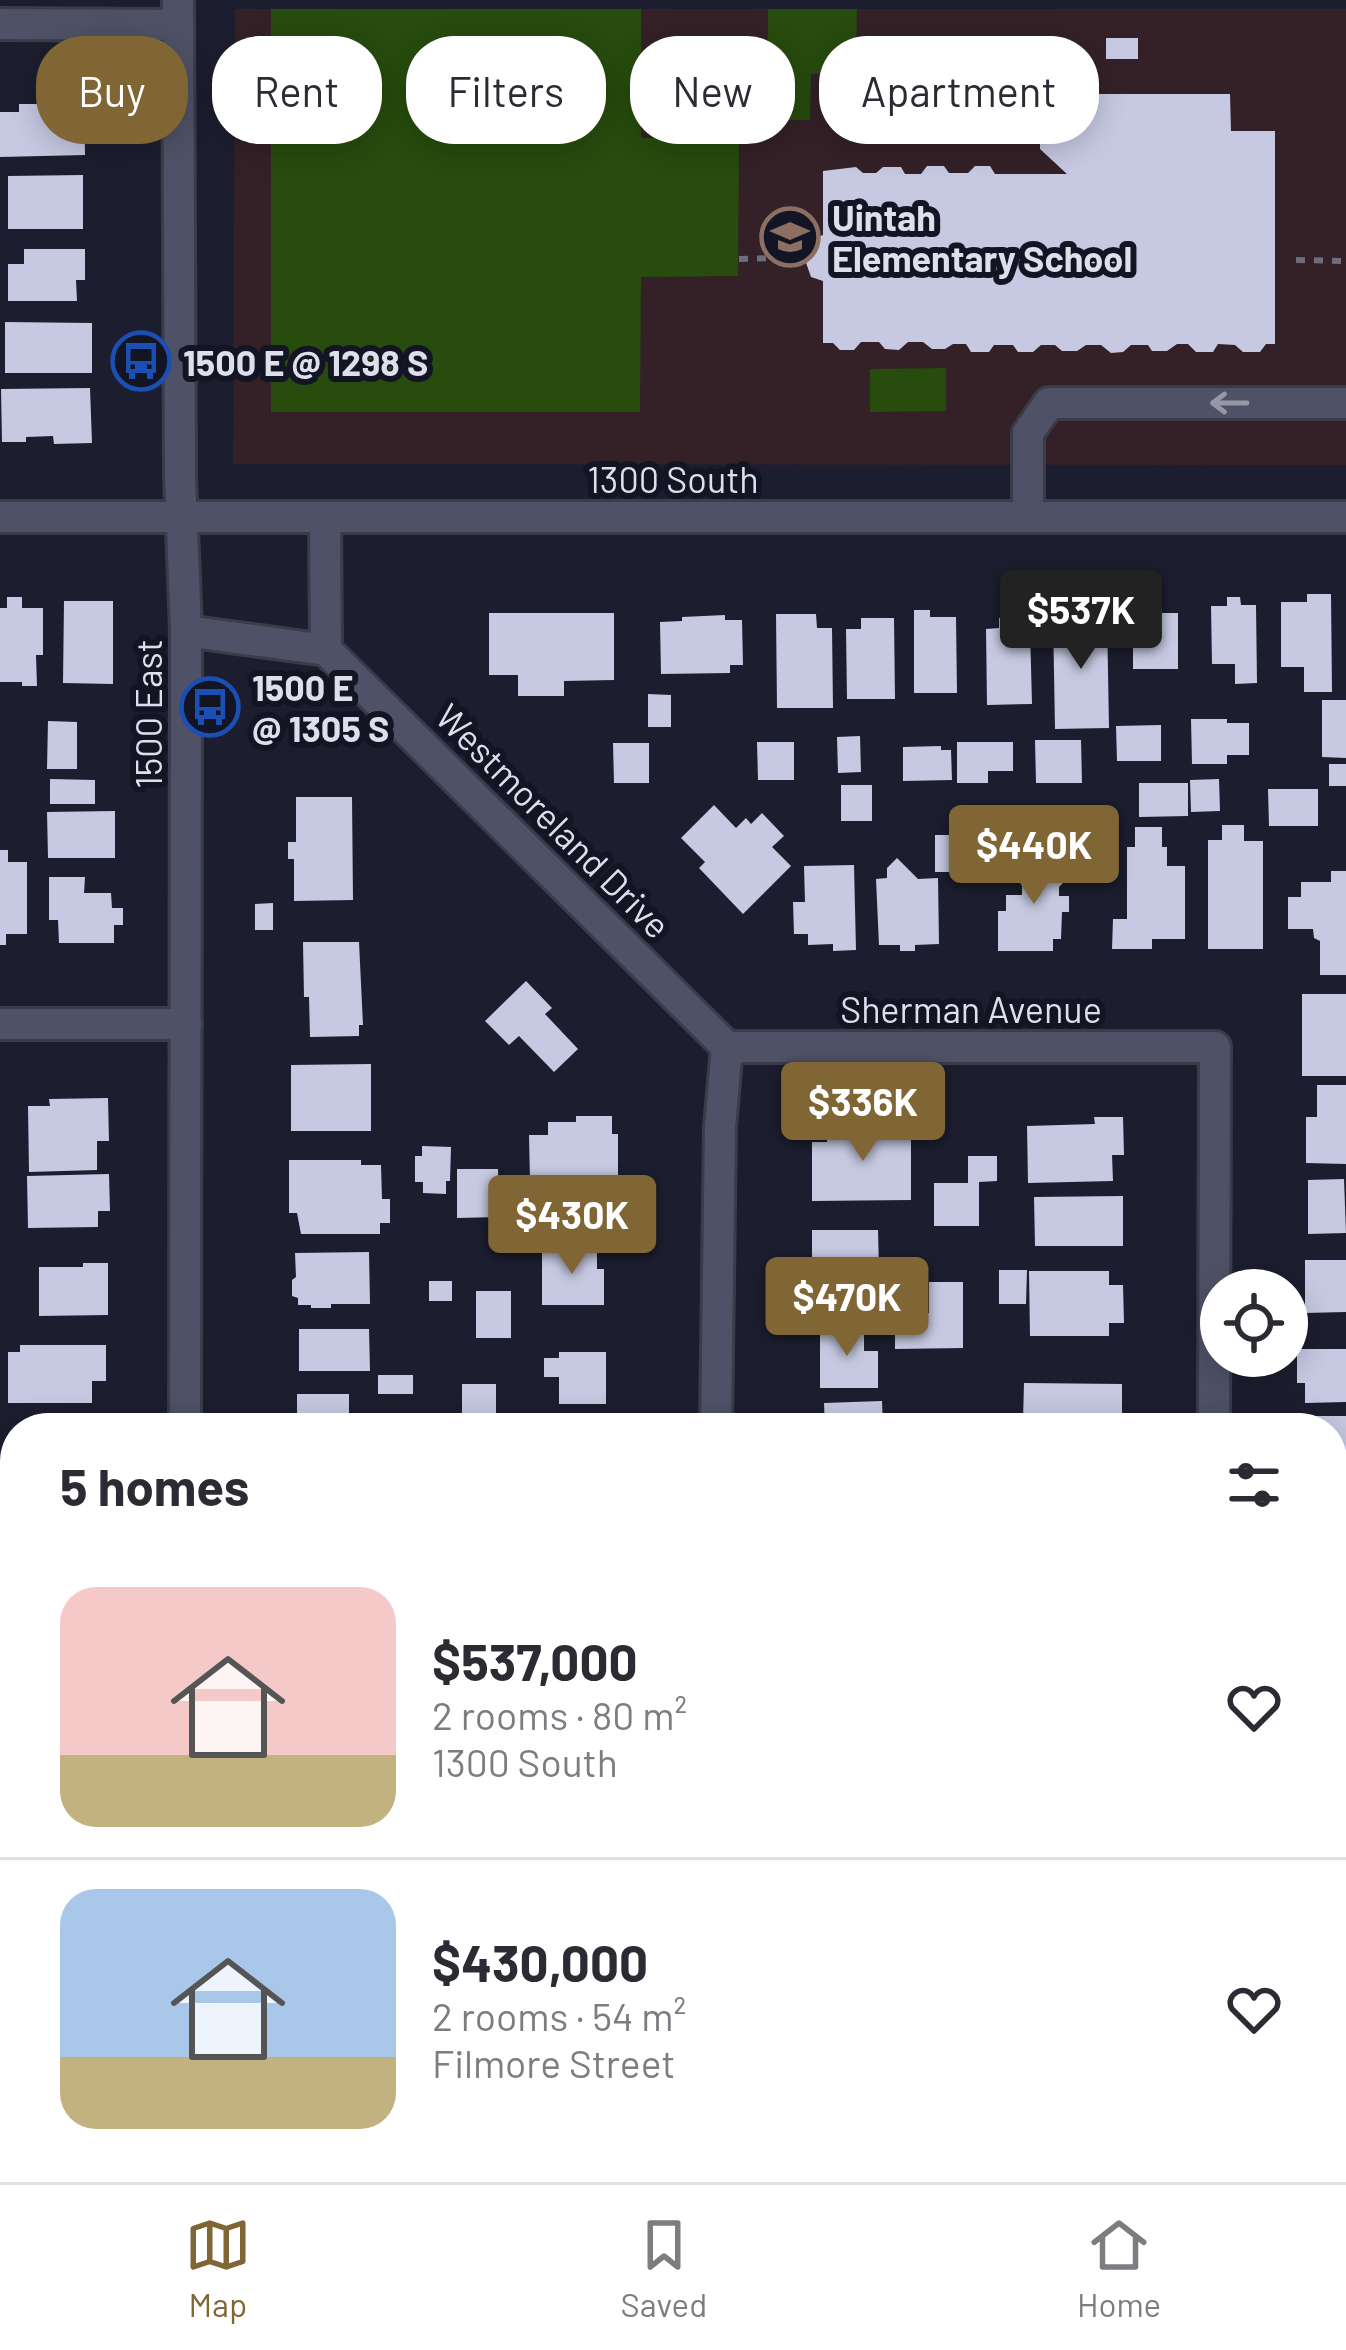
<!DOCTYPE html>
<html lang="en">
<head>
<meta charset="utf-8">
<style>
  :root { --surface:#fff; --page:#f2f2f3; --text:#2b2b33; --muted:#7c7c81; --line:#e1e1e2; --accent:#806535 }
  body { margin:0; font-family:Barlow,sans-serif; background:var(--page); color:var(--text); height:100vh; display:flex; flex-direction:column; font-size:45px; white-space:nowrap }
  * { box-sizing:border-box; margin:0 }
  p { font-size:39px; color:var(--muted) }
  .icon { flex:none; width:66px; height:66px; fill:none; stroke:currentColor; stroke-width:2; stroke-linecap:round; stroke-linejoin:round }
  .map { position:relative; flex:1; overflow:hidden }
  .drawer { position:absolute; left:0px; top:1413px; width:1347px; height:771px; display:flex; flex-direction:column; background:var(--surface); border-radius:48px 48px 0 0; box-shadow:0 6px 30px #0003 }
  .drawer>* { flex:none }
  .top-card { position:absolute; left:36px; top:36px; width:1275px; height:108px; display:flex; gap:24px }
  .buttons { position:absolute; left:1200px; top:1269px; display:grid; gap:24px }
  .buttons a { display:grid; place-items:center; width:108px; height:108px; border-radius:50%; background:var(--surface); box-shadow:0 6px 30px #0003; font-size:60px }
  .price { position:absolute; translate:-50% -102px; padding:0 27px; border-radius:12px; background:var(--accent); color:#fff; font-size:39px; line-height:78px; filter:drop-shadow(0 3px 6px #0008) }
  .price::after { content:''; position:absolute; left:50%; top:72px; width:36px; height:27px; margin-left:-18px; background:inherit; clip-path:polygon(0 0,100% 0,50% 100%) }
  .price.on { background:#222; color:#fff }
  ul { padding:0; list-style:none }
  li { display:flex; align-items:center; gap:36px; height:300px; padding:0 60px }
  li+li { border-top:3px solid var(--line) }
  li span { display:grid; place-items:center; flex:none; width:336px; height:240px; border-radius:36px; color:#555 }
  li>.icon { margin-inline-start:auto }
  span .icon { width:144px; height:144px; fill:#fffc; stroke-width:1 }
  li b { font-size:51px }
  h2 { display:flex; justify-content:space-between; align-items:center; height:144px; padding:0 60px; font-size:51px }
  .chip { padding:0 42px; border-radius:48px; background:var(--surface); box-shadow:0 6px 30px #0003; font-size:42px; line-height:108px }
  .chip.on { background:var(--accent); color:#fff }
  .menu { display:flex; justify-content:space-around; align-items:center; height:168px; border-top:3px solid var(--line); background:var(--surface); font-size:33px; color:var(--muted) }
  .menu a { display:grid; justify-items:center; gap:6px }
  .menu .on { color:var(--accent) }
  .map>svg:first-child { display:block }
  .education { fill:#332127 }
  .green { fill:#274c0e }
  .building { fill:#c6c9e1 }
  .lines { fill:none; stroke-linecap:round; stroke-linejoin:round }
  .minor-casing { stroke:#3a3c4a; stroke-width:36 }
  .path { stroke:#6c6e7d; stroke-width:6; stroke-dasharray:9 9; stroke-linecap:butt }
  .minor { stroke:#4f5266; stroke-width:30 }
  .oneway { stroke:#9698a8 }
  .labels { text-anchor:middle; dominant-baseline:central; stroke-width:12; stroke-linejoin:round; paint-order:stroke }
  .poi-label { font-size:36px; font-weight:bold; fill:#dddfeb; stroke:#131525; text-anchor:start }
  .street-label { font-size:36px; fill:#dddfeb; stroke:#131525 }
</style>
</head>
<body>
<div class="map">
<svg width="1346" height="2182" viewBox="0 0 1346 2182">
  <rect width="100%" height="100%" fill="#1c1e2f"/>
  <!-- education -->
  <path class="education" d="M235,9H1346V465L233,464Z"/>
  <!-- green -->
  <path class="green" d="M271,9H641V138H739L738,276L641,277L640,412H271Z
    M768,9H857L856,74H811L810,120H767Z
    M743,47V119L667,120V48Z
    M946,368V411L870,412V369Z"/>
  <!-- building -->
  <path class="building" d="M1106,38H1138V59H1106Z
    M1040,79H1094V94H1230L1231,131H1275V344H1266L1260,352H1243L1235,345L1218,344L1213,352H1196L1188,344H1177L1167,351H1152L1148,345H1131L1123,352L1111,353L1101,345H1086L1077,351H1062L1055,345H1041L1033,352H1018L1013,345H994L989,352H971L966,344H953L945,349H932L923,342H908L899,350L885,349L879,342H861L854,350H840L833,343H823V281L811,277L803,254L815,238L823,235V171L856,167L863,173H876L883,167H901L905,174H921L927,166H944L949,173H968L975,166H990L995,174H1067L1040,149Z
    M19,104H84L85,155L0,157V112H19Z
    M83,175V229H8V176Z
    M24,249H85V280H76L77,301H8V264H24Z
    M5,322L92,323V373H5Z
    M90,388L92,443L54,444L53,436L26,437V442H2L1,389Z
    M1307,594H1331L1332,692H1304V667H1281V602H1307Z
    M7,597H22V608H43V655H36L37,686H22V682H0V608H7Z
    M1227,597H1240L1241,605H1256L1257,683L1235,684V664H1212L1211,606H1227Z
    M64,601H113V684L63,683Z
    M1146,607H1162V613H1178V669H1133V612H1146Z
    M914,610H930V617H956L957,693H914Z
    M489,613H614V680L564,681V696H518V675H489Z
    M776,614H816L817,628H832L833,708H777Z
    M725,615V620H742L743,665H730V673L661,674L660,622L682,621V617Z
    M1107,615L1109,728L1055,729L1053,616Z
    M861,618H894L895,699H847L846,629H861Z
    M999,618H1017L1018,630L1030,629L1032,704L987,705L986,629L999,628Z
    M648,694L671,695V727H648Z
    M1322,700H1346V758L1322,757Z
    M1191,719H1227V723H1249V755H1227V764H1192Z
    M48,721L77,722V769H47Z
    M1161,725V761H1117L1116,726Z
    M860,736L861,772L838,773L837,737Z
    M1035,740H1081L1082,783H1036Z
    M757,742H794V780H758Z
    M957,742H1013V771H988V783H957Z
    M613,743H649V783H614Z
    M941,746V750H951L952,780L903,781V747Z
    M1329,764H1346V786H1329Z
    M50,779L95,780V804H50Z
    M1219,779L1220,811L1191,812L1190,780Z
    M1139,783H1188V816L1139,817Z
    M841,785H872V821H841Z
    M1268,789H1318V826H1269Z
    M296,797H352L353,900L294,901V859H288V842H296Z
    M714,805L736,828L746,818L751,824L762,813L784,836L772,847L791,866L743,914L699,868L705,862L681,838Z
    M115,811V858H48L47,812Z
    M1051,817L1082,818V847L1050,846V840H1040V819H1051Z
    M1222,825H1244V841H1263V949H1208V840H1222Z
    M1135,827H1162V847H1167V866H1185V939H1152V949H1112L1113,919H1127V847H1135Z
    M935,835H976V872H935Z
    M0,850H8V862H27V934H6V945H0Z
    M1055,851V864L1064,868V882L1059,887V896H1069V912H1062L1061,939H1053V951H998V911H1006V895H1022V852Z
    M897,858L918,879L938,878L939,944L915,945V951H900V945H879L876,879L887,878V868Z
    M854,865L856,950L833,951V944L808,945V934H794L793,902H805L804,866Z
    M1331,871H1346V975H1320V941L1314,938L1313,929H1288V897H1301V882H1331Z
    M49,877H85L84,893H111L112,908H123V925H114V943H59L58,920H49Z
    M273,903V930H255V904Z
    M303,942H359L363,1025H359V1036L310,1037L309,997H304Z
    M526,981L552,1008L545,1014L578,1049L554,1072L519,1036L509,1045L485,1021Z
    M1302,994H1346V1076H1302Z
    M371,1064V1131H291V1065Z
    M1317,1085H1346V1164L1306,1163V1117H1317Z
    M108,1098L109,1141H97V1170L29,1172L28,1106H50L49,1099Z
    M576,1116H612V1134H618V1180L530,1181L529,1135H548V1122H576Z
    M1094,1117H1123L1124,1155H1112L1113,1181L1028,1183L1027,1126L1095,1124Z
    M827,1126H911V1200L812,1201V1142H827Z
    M422,1146L451,1147L450,1181H446V1194L423,1193V1182H415V1156H422Z
    M968,1156H997V1181L979,1182V1226H934V1183H968Z
    M289,1160H361V1165H381L382,1199H390V1223H380V1234H301L297,1213H289Z
    M457,1169H498L499,1217L457,1218Z
    M109,1174L110,1211H98V1227L28,1228L27,1176Z
    M1344,1179L1346,1233L1308,1234V1180Z
    M1123,1196V1246H1035L1034,1197Z
    M812,1230H878L879,1269H887L888,1294L833,1295V1264L812,1265Z
    M597,1247V1269H604V1305H542V1248Z
    M369,1252L370,1304H331V1308H311V1305H298V1298L292,1296V1280L296,1277L295,1253Z
    M1305,1260H1346V1312L1305,1313Z
    M83,1263H108V1315L39,1316V1267H83Z
    M999,1270H1027L1026,1304H999Z
    M1029,1271H1109V1285H1123L1124,1323H1109V1336H1030Z
    M429,1281H452V1301H429Z
    M929,1282H963V1348L895,1349V1313H929Z
    M476,1291H511V1338H476Z
    M820,1327H864V1351H878V1388H820Z
    M299,1329H369L370,1371H299Z
    M20,1345H106V1381H92V1403H8V1352H20Z
    M1297,1349H1346V1402L1305,1403V1383H1297Z
    M559,1352H606V1404H559V1377H544V1358H559Z
    M378,1375H413V1394H378Z
    M1024,1383L1122,1384V1428H1017V1420H1023Z
    M462,1384H496V1421H462Z
    M297,1394H349V1428H286V1417H297Z
    M882,1401L883,1428H825L824,1403Z
    M1307,1416H1346V1469H1332V1428H1307Z
    M1332,1500H1346V1549H1332Z
    M0,1549H15V1598H0Z
    M1332,1581H1346V1636H1332Z
    M15,1673V1726H0V1674Z
    M1332,1800H1346V1905H1332Z
    M1332,2036H1346V2112H1332Z
    M28,2169H95V2182H28Z"/>
  <g class="lines">
    <!-- minor casing -->
    <g class="minor-casing">
      <path id="minor" d="M178,0L180,476L186,631L185,1428
        M0,24L178,25
        M0,517H1346
        M325,517L326,650
        M1028,517V433L1049,403H1346
        M186,631L326,650L727,1047
        M0,1024H186
        M727,1047H1215L1214,1428
        M716,1428L720,1127L727,1047
        M0,1483H15
        M1332,1722H1346
        M0,2050H15
        M185,2169V2182"/>
    </g>
    <!-- path -->
    <path class="path" d="M739,259L776,258
      M1296,260L1346,261"/>
    <!-- minor -->
    <use href="#minor" class="minor"/>
  </g>
  <!-- one-way arrows -->
  <defs><path id="oneway-shaft" d="M-6 0H5M1.5-3L5.5 0L1.5 3" fill="none" stroke-width="1.6" stroke-linecap="round" stroke-linejoin="round" transform="scale(3)"/></defs>
  <use class="oneway" href="#oneway-shaft" transform="translate(1229 403) rotate(180)"/>
  <!-- icons -->
  <defs>
    <g id="school-ring" transform="scale(3)"><circle r="9.5" fill="#131525" stroke="#8d6e63" stroke-width="1.5"/><path d="M0-5L7-2L0 1L-7-2ZM-4 1L0 2.5L4 1V4Q0 6-4 4Z" fill="#8d6e63"/></g>
    <g id="bus-ring" transform="scale(3)"><circle r="9.5" fill="#131525" stroke="#1a4fb4" stroke-width="1.5"/><path d="M-5-6H5V4H4V6H2V4H-2V6H-4V4H-5ZM-3.5-4V0h7V-4ZM-3.5 1.2v1.5H-2V1.2ZM2 1.2v1.5H3.5V1.2Z" fill="#1a4fb4"/></g>
  </defs>
  <g fill-rule="evenodd">
    <use href="#school-ring" x="790" y="237"/>
    <use href="#bus-ring" x="141" y="361"/>
    <use href="#bus-ring" x="210" y="707"/>
  </g>
  <g class="labels">
    <!-- poi labels -->
    <g class="poi-label">
      <text x="832" y="216">Uintah<tspan x="832" dy="41">Elementary School</tspan></text>
      <text x="183" y="361">1500 E @ 1298 S</text>
      <text x="252" y="686">1500 E<tspan x="252" dy="41">@ 1305 S</tspan></text>
    </g>
    <!-- street labels -->
    <g class="street-label">
      <text x="673" y="478">1300 South</text>
      <text transform="translate(147 714) rotate(-90)">1500 East</text>
      <text transform="translate(554 820) rotate(45)">Westmoreland Drive</text>
      <text x="971" y="1008">Sherman Avenue</text>
    </g>
  </g>
</svg>
<div class="buttons">
<a><svg class="icon" aria-label="locate" viewBox="0 0 24 24"><circle cx="12" cy="12" r="6"/><path d="M12 2v4M12 18v4M2 12h4M18 12h4"/></svg></a>
</div>
<b class="price on" style="left:1081px;top:672px">$537K</b>
<b class="price" style="left:1034px;top:907px">$440K</b>
<b class="price" style="left:863px;top:1164px">$336K</b>
<b class="price" style="left:572px;top:1277px">$430K</b>
<b class="price" style="left:847px;top:1359px">$470K</b>
<div class="top-card">
<a class="chip on">Buy</a>
<a class="chip">Rent</a>
<a class="chip">Filters</a>
<a class="chip">New</a>
<a class="chip">Apartment</a>
</div>
<section class="drawer">
<h2>5 homes<svg class="icon" aria-label="filters" viewBox="0 0 24 24"><path d="M4 7h16M4 17h16"/><circle cx="9" cy="7" r="2"/><circle cx="15" cy="17" r="2"/></svg></h2>
<ul>
<li><span style="background:linear-gradient(#f6c9c9 70%,#c2b280 0)"><svg class="icon" aria-label="home" viewBox="0 0 24 24"><path d="M3 11l9-7 9 7M6 9v11h12V9"/></svg></span><div><b>$537,000</b><p>2 rooms · 80 m²</p><p>1300 South</p></div><svg class="icon" aria-label="heart" viewBox="0 0 24 24"><path d="M12 20l-8-8c-3-5 5-10 8-4 3-6 11-1 8 4z"/></svg></li>
<li><span style="background:linear-gradient(#a9c7e8 70%,#c2b280 0)"><svg class="icon" aria-label="home" viewBox="0 0 24 24"><path d="M3 11l9-7 9 7M6 9v11h12V9"/></svg></span><div><b>$430,000</b><p>2 rooms · 54 m²</p><p>Filmore Street</p></div><svg class="icon" aria-label="heart" viewBox="0 0 24 24"><path d="M12 20l-8-8c-3-5 5-10 8-4 3-6 11-1 8 4z"/></svg></li>
</ul>
</section>
</div>
<nav class="menu">
<a class="on"><svg class="icon" aria-label="map" viewBox="0 0 24 24"><path d="M3 6l6-2 6 2 6-2v14l-6 2-6-2-6 2zM9 4v14M15 6v14"/></svg>Map</a>
<a><svg class="icon" aria-label="saved" viewBox="0 0 24 24"><path d="M7 4h10v16l-5-4-5 4z"/></svg>Saved</a>
<a><svg class="icon" aria-label="home" viewBox="0 0 24 24"><path d="M3 11l9-7 9 7M6 9v11h12V9"/></svg>Home</a>
</nav>
</body>
</html>
